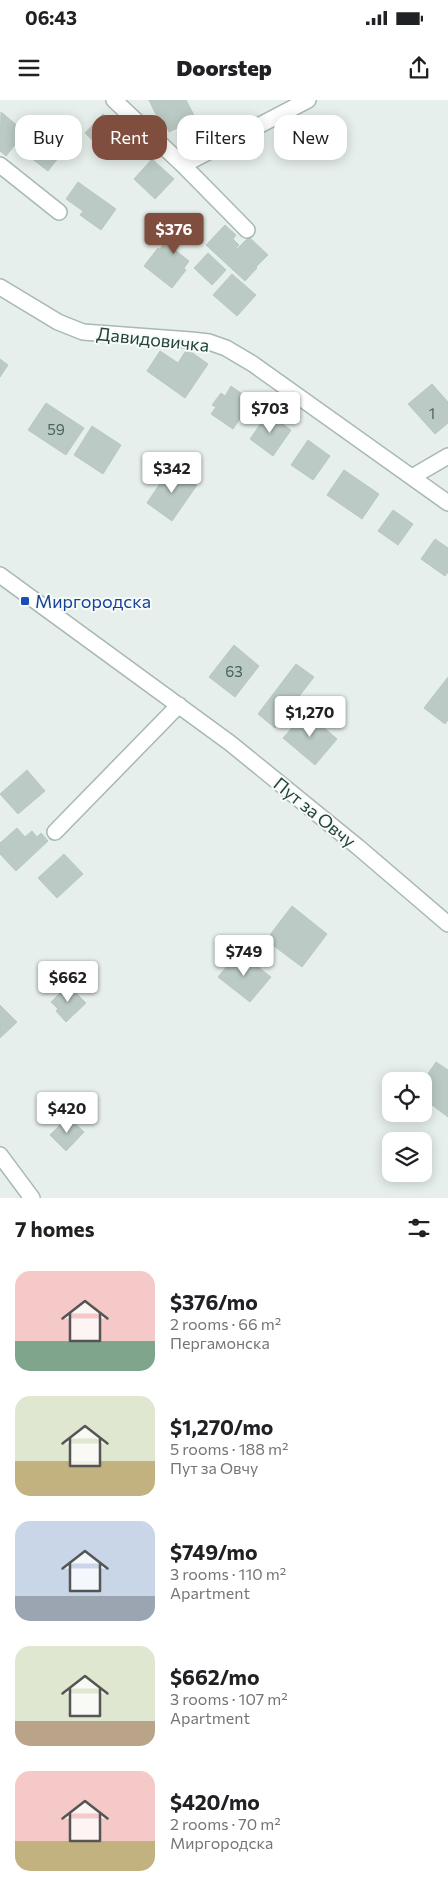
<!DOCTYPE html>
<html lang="en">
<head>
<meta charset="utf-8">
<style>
  :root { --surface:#fff; --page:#f6f6f6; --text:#202124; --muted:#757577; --accent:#7f4e3f }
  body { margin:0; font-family:Commissioner,sans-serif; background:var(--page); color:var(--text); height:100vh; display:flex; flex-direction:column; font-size:19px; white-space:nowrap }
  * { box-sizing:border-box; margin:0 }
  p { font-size:16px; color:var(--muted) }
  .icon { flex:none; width:28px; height:28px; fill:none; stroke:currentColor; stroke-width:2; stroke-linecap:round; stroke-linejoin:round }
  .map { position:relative; height:1098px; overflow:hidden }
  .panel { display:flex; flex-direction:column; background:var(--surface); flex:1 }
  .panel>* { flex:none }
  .top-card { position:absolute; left:15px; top:15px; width:419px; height:45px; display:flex; gap:10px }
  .controls { position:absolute; left:382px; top:972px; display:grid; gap:10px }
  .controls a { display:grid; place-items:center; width:50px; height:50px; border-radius:10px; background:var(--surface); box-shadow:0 2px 12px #0003; font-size:25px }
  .price { position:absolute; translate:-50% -42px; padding:0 11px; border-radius:5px; background:#fff; color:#222; font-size:16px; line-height:32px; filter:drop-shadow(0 1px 2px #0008) }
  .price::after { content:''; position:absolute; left:50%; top:30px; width:15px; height:11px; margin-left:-8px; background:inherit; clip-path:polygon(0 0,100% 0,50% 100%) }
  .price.selected { background:var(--accent); color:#fff }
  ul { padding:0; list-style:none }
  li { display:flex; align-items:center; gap:15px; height:125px; padding:0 15px }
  li span { display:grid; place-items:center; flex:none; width:140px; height:100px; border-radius:15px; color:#555 }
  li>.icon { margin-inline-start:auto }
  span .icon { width:60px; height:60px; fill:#fffc; stroke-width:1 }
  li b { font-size:21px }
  h2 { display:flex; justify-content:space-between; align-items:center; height:60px; padding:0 15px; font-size:21px }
  .tag { padding:0 18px; border-radius:15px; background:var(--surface); box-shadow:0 2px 12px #0003; font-size:18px; line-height:45px }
  .tag.selected { background:var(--accent); color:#fff }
  .status { display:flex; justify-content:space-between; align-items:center; height:35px; padding:0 25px; background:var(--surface); direction:ltr }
  .status svg { height:14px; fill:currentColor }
  header { display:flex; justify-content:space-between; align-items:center; height:65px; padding:0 15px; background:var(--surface); font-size:22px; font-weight:800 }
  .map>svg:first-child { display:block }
  .building { fill:#bbcac4; stroke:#b8c9c2 }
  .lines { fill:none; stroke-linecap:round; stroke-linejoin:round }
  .minor-casing { stroke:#a8b8b2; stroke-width:18 }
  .minor { stroke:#fff; stroke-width:15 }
  .transit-dot { fill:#1a4fb4; stroke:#f7fbf9; stroke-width:2 }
  .labels { text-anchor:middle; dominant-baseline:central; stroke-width:4; stroke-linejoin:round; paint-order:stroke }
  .number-label { font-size:15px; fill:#4a645c }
  .street-label { font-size:18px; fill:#24423a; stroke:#f7fbf9 }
  .transit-label { font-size:18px; fill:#164399; stroke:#f7fbf9; text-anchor:start }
</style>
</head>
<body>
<div class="status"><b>06:43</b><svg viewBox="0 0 49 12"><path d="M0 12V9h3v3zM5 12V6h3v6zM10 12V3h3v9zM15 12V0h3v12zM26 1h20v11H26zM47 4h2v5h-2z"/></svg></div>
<header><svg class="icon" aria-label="menu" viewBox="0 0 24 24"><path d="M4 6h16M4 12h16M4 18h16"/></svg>Doorstep<svg class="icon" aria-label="share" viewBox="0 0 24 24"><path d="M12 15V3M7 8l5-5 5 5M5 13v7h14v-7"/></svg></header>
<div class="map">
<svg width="448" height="1098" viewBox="0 0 448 1098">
  <rect width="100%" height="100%" fill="#e6efeb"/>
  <!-- building -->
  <path class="building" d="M149,0H186L196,19L169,32L162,17L158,19Z
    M1,12L25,32L6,56L0,51Z
    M103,14L113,23L110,26L123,39L108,55L85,33Z
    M36,33L62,53L48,71L22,51Z
    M152,59L174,79L155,99L134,79Z
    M78,82L116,109L101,130L80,115L83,111L66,99Z
    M225,125L236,135L233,139L239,145L236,148L257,168L245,181L206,145Z
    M249,137L268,155L256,167L237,149Z
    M165,142L189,161L184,168L160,149Z
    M158,148L186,170L172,188L144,166Z
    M208,153L226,170L212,185L194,168Z
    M232,174L256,195L237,216L213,195Z
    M187,249L208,264L185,298L147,271L160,251L178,263Z
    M0,259L8,265L0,277Z
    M432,284L448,302V323L435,334L408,304Z
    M231,286L252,301L233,329L211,314L216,307L212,305L221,293L225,296Z
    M46,303L84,328L66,355L28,330Z
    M268,313L291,330L273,356L250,339Z
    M92,326L121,345L103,374L74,355Z
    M308,340L330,356L313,380L291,365Z
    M171,367L197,385L172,421L147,403Z
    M344,370L379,394L362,419L327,395Z
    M393,410L413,424L398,445L378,431Z
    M435,439L448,448V472L445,476L421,459Z
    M234,545L259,566L235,597L209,577Z
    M296,564L314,577L297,599L280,585Z
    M448,577V620L445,624L424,608Z
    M280,585L297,599L275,628L258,614Z
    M306,612L337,639L315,665L283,638Z
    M27,670L45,691L18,714L0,694Z
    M17,728L25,737L32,731L37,737L41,733L48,741L16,771L0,754V743Z
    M64,754L83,774L57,798L38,778Z
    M292,806L327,834L302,867L266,840Z
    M239,852L271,877L250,902L218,877Z
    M68,885L86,903L66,922L56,911L58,909L51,902Z
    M0,905L17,922L0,938Z
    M436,962L448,970V1017L424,999L423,981Z
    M68,1017L84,1032L66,1051L50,1035Z"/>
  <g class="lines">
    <!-- minor casing -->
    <g class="minor-casing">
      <path id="minor" d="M114,0L183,65L247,130
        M0,65L59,112
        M183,65L308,0
        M0,187L58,222L83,232L191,240L209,242L226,248L253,264L448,403
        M412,377L448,356
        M0,475L230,643L358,747L448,824
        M55,732L179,605
        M0,1055L32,1098"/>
    </g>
    <!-- minor -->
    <use href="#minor" class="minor"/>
  </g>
  <!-- markers -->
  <rect class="transit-dot" x="20" y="496" width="10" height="10" rx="2.5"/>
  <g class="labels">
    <!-- number labels -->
    <g class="number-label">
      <text x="432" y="313">1</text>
      <text x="56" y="329">59</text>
      <text x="234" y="571">63</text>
    </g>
    <!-- street labels -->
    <g class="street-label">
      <text transform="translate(153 239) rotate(6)">Давидовичка</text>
      <text transform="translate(315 712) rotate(39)">Пут за Овчу</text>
    </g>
    <!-- transit labels -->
    <g class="transit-label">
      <text x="35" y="501">Миргородска</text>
    </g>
  </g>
</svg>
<div class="controls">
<a><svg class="icon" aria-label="locate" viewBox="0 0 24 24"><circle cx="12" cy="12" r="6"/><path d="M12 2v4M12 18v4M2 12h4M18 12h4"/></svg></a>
<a><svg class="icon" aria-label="layers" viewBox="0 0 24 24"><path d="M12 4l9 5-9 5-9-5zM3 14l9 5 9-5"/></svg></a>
</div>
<b class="price selected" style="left:174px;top:155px">$376</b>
<b class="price" style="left:270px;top:334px">$703</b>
<b class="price" style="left:172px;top:394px">$342</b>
<b class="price" style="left:310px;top:638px">$1,270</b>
<b class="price" style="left:244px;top:877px">$749</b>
<b class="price" style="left:68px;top:903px">$662</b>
<b class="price" style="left:67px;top:1034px">$420</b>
<div class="top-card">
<a class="tag">Buy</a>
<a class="tag selected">Rent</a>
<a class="tag">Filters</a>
<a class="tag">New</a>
</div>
</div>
<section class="panel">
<h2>7 homes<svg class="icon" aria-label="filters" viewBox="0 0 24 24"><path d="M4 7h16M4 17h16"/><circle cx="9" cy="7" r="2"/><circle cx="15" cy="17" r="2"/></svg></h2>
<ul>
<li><span style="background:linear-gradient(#f6c9c9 70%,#7fa58c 0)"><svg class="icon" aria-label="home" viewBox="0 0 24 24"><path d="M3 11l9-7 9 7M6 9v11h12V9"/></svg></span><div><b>$376/mo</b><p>2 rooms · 66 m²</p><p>Пергамонска</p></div></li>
<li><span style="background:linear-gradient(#dfe7d0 65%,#c2b280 0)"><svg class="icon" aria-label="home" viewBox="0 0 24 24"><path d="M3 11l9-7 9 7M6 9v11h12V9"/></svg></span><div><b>$1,270/mo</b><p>5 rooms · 188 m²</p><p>Пут за Овчу</p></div></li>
<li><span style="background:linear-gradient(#c9d6e8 75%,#9aa5b1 0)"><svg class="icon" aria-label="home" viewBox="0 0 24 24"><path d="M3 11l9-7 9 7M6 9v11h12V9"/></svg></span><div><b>$749/mo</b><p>3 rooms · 110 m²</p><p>Apartment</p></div></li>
<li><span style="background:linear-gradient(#dfe7d0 75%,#b9a48a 0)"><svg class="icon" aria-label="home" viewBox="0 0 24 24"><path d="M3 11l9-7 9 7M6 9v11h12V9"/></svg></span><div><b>$662/mo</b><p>3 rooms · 107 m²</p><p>Apartment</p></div></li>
<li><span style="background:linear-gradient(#f6c9c9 70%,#c2b280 0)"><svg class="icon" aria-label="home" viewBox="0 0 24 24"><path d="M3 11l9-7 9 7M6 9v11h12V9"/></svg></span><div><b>$420/mo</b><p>2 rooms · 70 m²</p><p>Миргородска</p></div></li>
</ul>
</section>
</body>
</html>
